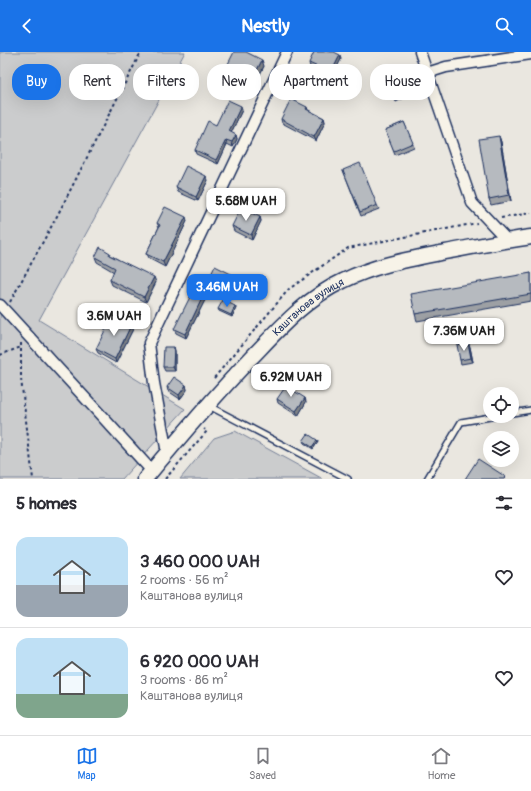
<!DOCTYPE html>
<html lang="en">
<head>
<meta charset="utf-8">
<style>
  :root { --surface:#fff; --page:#f7f7f7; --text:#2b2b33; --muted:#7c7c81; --line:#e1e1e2; --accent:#1a73e8 }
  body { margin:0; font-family:Pangolin,sans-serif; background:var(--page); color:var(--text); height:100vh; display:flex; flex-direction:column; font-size:15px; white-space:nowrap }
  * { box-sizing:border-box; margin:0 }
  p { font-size:13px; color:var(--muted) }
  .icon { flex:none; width:22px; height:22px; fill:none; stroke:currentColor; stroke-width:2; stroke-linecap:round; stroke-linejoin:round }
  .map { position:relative; height:427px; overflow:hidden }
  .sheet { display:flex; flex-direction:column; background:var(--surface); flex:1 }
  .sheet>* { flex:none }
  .guide { position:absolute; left:12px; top:12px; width:507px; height:36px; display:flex; gap:8px }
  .buttons { position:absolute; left:483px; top:335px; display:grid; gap:8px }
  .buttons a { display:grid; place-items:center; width:36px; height:36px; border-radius:50%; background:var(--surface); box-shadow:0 4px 16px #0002; font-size:20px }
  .price { position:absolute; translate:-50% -34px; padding:0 9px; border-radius:8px; background:#fff; color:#222; font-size:13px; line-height:26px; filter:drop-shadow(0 1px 2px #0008) }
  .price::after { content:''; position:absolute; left:50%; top:24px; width:12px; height:9px; margin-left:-6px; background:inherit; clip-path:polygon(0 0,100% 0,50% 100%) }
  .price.on { background:var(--accent); color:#fff }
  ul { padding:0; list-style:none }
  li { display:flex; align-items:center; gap:12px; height:100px; padding:0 16px }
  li+li { border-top:1px solid var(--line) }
  li span { display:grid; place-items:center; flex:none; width:112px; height:80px; border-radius:12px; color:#555 }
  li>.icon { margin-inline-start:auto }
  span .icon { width:48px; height:48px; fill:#fffc; stroke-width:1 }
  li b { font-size:17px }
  h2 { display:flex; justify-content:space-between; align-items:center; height:48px; padding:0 16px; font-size:17px }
  .chip { padding:0 14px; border-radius:16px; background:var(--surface); box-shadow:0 4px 16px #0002; font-size:14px; line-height:36px }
  .chip.on { background:var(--accent); color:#fff }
  header { display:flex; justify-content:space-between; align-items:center; height:52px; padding:0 16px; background:var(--accent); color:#fff; font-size:18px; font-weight:700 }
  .tab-bar { display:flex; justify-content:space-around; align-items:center; height:56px; border-top:1px solid var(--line); background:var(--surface); font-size:11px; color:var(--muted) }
  .tab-bar a { display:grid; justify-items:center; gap:2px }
  .tab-bar .on { color:var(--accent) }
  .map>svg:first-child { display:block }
  .green { fill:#cbcccd; stroke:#737e96 }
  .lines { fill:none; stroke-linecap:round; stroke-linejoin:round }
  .service-casing { stroke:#1b2f5e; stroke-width:8 }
  .minor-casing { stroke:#1b2f5e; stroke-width:13 }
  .secondary-casing { stroke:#1b2f5e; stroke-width:17 }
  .path { stroke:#1b2f5e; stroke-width:2; stroke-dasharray:3 3; stroke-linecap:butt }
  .service { stroke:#f7f3e8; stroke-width:5 }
  .minor { stroke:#f7f3e8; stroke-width:10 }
  .secondary { stroke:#f7f3e8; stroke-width:14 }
  .wall { fill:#9da0a4; stroke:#1b2f5e }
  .shaded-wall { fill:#7f8286; stroke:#1b2f5e }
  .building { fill:#b6babf; stroke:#1b2f5e }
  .labels { text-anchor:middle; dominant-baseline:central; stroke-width:3; stroke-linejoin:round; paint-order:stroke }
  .street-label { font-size:11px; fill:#1b2f5e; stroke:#f7f3e8 }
</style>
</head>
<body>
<header><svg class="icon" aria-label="back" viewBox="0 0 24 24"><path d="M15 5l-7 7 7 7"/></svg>Nestly<svg class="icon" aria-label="search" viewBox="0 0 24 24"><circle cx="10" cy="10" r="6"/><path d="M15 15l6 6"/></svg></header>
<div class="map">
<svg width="531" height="427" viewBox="0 0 531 427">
  <rect width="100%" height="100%" fill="#eae7e0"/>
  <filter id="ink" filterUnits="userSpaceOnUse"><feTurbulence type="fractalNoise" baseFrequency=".025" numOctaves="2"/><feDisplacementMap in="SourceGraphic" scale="8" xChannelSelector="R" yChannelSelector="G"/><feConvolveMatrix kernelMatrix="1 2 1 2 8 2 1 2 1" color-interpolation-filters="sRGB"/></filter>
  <g filter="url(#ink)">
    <!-- green -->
    <path class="green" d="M0,0H185L39,268L185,357L122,427H0Z
      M235,379L323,427H180L214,386Z"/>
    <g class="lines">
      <!-- service casing -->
      <g class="service-casing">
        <path id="service" d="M209,354L348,427
          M512,361L531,358
          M427,427L461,370L496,364"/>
      </g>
      <!-- minor casing -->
      <g class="minor-casing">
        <path id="minor" d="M420,0L472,151L508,189
          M427,21L446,15L531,2
          M0,253L152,419
          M167,401L154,331L149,291L287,0"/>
      </g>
      <!-- secondary casing -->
      <g class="secondary-casing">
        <g id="secondary">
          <path id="s1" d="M145,427C179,386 214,345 251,306C279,277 306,246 343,229C375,213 410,207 445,200C473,195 502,189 531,185"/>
        </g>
      </g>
      <!-- path -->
      <path class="path" d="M501,166L531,161
        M10,250L56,166L141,0
        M21,291V327L33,427
        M0,303L21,295
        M214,326L289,237L348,196L477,171
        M165,427L207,379L204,377"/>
      <!-- service -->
      <use href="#service" class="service"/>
      <!-- minor -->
      <use href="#minor" class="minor"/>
      <!-- secondary -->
      <use href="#secondary" class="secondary"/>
    </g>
    <!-- wall -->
    <path class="wall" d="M341,7L332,25L310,15L309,11Z
      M264,14L253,36L228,24L225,18Z
      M398,20L408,44L396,50L386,25Z
      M307,55L308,58L324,66L325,70L316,89L282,71L281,67Z
      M242,58L231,81L236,83L237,87L233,95L227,92L218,112L196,102L195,98L216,73Z
      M404,70L414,95L395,103L385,78Z
      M499,84L501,90L511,149L491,153L489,147Z
      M343,118L377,153L379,157L361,164Z
      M208,128L198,149L178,140L176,135Z
      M260,165L261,169L252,188L234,179L232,174Z
      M187,169L165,215L148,206L146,202L159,175L157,171Z
      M112,204L156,230L146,250L112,233L110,228L114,220L97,210L95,205Z
      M531,221V249L417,269L415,262Z
      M233,223L235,227L227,243L209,235L207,231Z
      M206,246L186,286L176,281L174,277Z
      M235,254L236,256L232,265L219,259L218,257Z
      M131,273L133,277L116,311L98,301L96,297Z
      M468,291L470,295L473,310L461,312L460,308Z
      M174,295L175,299V319H165L163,315Z
      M186,333L187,338L180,347L168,339L167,335Z
      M305,346L306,350L298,364L278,351L277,347Z
      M317,388L318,390L313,397L304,391L303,389Z"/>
    <!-- shaded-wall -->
    <path class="shaded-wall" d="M340,3L341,7L332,25L331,21Z
      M262,8L264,14L253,36L251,30Z
      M241,54L242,58L230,83L229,79Z
      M324,66L325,70L316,89L314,85Z
      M236,83L237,87L233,95L232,90Z
      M499,84L501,90L511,149L509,143Z
      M226,88L227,92L218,112L216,108Z
      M206,124L208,128L198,149L196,145Z
      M186,165L187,169L165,215L163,210Z
      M260,165L261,169L252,188L251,183Z
      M233,223L235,227L227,243L225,239Z
      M154,225L156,230L146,250L144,245Z
      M204,242L206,246L186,286L185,282Z
      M235,254L236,256L232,265L231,263Z
      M131,273L133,277L116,311L115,307Z
      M468,291L470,295L473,310L471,306Z
      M174,295L175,299V319L173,315Z
      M186,333L187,338L180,347L179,343Z
      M305,346L306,350L298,364L296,359Z
      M317,388L318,390L313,397L312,395Z"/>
    <!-- building -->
    <path class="building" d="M234,0H246L262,8L251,30L225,18Z
      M314,0H334L340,3L331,21L309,11Z
      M398,20L407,40L395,45L386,25Z
      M291,47L307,55L306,57L324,66L314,85L281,67Z
      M228,48L241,54L229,79L236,83L232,90L226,88L216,108L195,98L208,69L216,73Z
      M404,70L413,91L394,99L385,78Z
      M499,84L509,143L489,147L479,87Z
      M360,111L377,153L360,160L343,118Z
      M186,114L206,124L196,145L176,135Z
      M165,155L186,165L163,210L146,202L160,173L157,171Z
      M241,156L260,165L251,183L232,174Z
      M100,195L110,201L109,203L154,225L144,245L110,228L115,216L95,205Z
      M215,214L233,223L225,239L207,231Z
      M531,221V242L415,262L411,242Z
      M194,237L204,242L185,282L174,277Z
      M223,248L235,254L231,263L218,257Z
      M112,264L131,273L115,307L96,297Z
      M468,291L471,306L460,308L457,293Z
      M164,295H174L173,315H163Z
      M174,325L186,333L179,343L167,335Z
      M286,334L305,346L296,359L277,347Z
      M308,382L317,388L312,395L303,389Z
      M478,407L506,425L504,427H465Z"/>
  </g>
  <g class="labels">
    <!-- street labels -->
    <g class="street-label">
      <text stroke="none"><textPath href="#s1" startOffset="238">Каштанова вулиця</textPath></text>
    </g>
  </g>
</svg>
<div class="buttons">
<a><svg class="icon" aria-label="locate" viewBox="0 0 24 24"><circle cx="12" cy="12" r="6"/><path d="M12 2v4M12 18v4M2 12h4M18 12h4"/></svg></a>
<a><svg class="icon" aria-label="layers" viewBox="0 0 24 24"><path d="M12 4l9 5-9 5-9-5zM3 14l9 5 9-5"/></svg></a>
</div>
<b class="price" style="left:246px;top:170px">5.68M UAH</b>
<b class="price on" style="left:227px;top:256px">3.46M UAH</b>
<b class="price" style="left:114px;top:285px">3.6M UAH</b>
<b class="price" style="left:464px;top:300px">7.36M UAH</b>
<b class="price" style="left:291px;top:346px">6.92M UAH</b>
<div class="guide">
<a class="chip on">Buy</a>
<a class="chip">Rent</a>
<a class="chip">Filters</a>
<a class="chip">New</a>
<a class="chip">Apartment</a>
<a class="chip">House</a>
</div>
</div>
<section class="sheet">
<h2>5 homes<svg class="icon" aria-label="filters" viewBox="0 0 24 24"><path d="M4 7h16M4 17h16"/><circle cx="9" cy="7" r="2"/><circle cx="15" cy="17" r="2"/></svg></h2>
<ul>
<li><span style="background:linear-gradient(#bfe0f5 60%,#9aa5b1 0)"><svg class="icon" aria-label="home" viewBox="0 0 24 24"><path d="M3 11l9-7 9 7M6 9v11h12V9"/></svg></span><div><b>3 460 000 UAH</b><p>2 rooms · 56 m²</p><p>Каштанова вулиця</p></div><svg class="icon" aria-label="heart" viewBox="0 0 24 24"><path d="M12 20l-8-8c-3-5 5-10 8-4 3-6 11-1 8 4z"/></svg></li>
<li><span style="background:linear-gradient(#bfe0f5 70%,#7fa58c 0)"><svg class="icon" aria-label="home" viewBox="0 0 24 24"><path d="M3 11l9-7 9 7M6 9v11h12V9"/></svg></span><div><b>6 920 000 UAH</b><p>3 rooms · 86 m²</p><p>Каштанова вулиця</p></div><svg class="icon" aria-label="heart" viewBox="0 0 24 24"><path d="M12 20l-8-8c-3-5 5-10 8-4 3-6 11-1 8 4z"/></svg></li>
</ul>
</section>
<nav class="tab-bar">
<a class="on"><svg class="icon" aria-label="map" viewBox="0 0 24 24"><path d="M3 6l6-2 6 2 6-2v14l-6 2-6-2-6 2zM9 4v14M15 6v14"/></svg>Map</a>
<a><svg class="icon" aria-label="saved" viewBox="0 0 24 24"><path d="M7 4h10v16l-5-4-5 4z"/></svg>Saved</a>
<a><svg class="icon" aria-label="home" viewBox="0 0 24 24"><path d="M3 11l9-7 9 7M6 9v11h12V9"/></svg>Home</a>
</nav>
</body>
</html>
